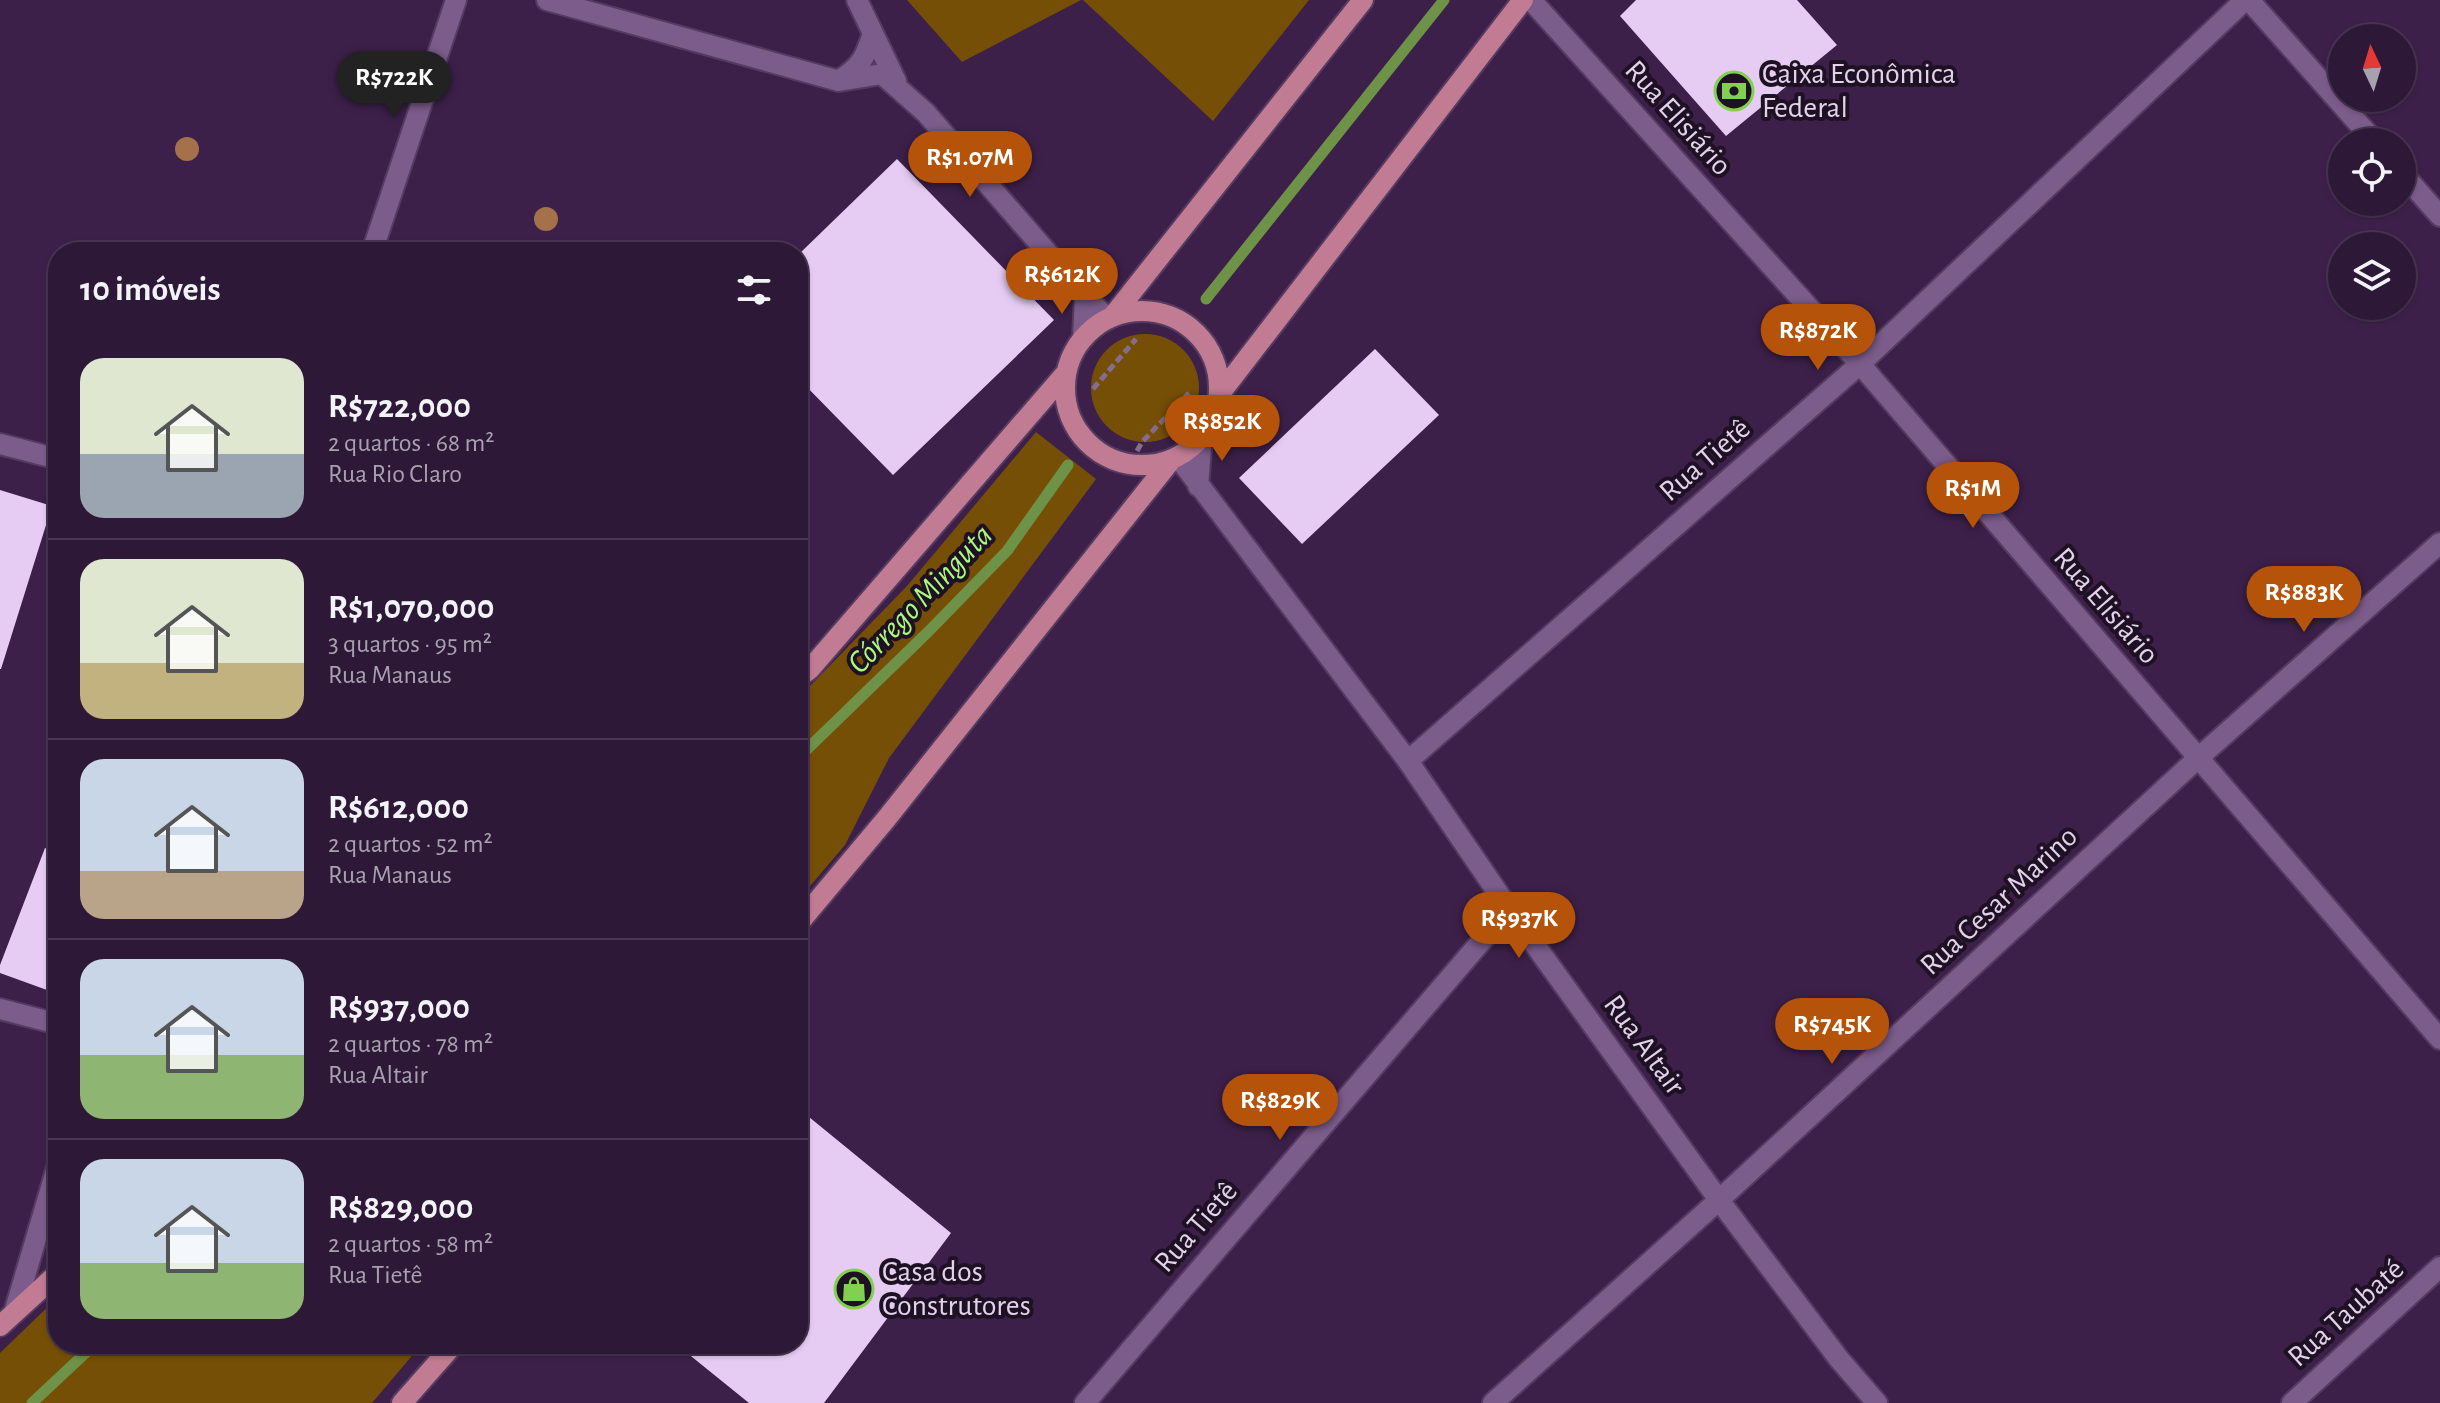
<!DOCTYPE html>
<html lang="pt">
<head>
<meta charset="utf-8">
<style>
  :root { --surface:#2e1838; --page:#3a2543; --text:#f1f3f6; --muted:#a7a0ae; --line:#493753; --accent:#b45309 }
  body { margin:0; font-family:"Alegreya Sans",sans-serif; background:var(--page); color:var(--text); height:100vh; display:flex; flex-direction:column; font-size:30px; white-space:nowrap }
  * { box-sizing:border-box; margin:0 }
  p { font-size:26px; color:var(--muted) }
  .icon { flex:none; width:44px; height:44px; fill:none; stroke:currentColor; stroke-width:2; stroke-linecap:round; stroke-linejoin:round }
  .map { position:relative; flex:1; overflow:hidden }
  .drawer { position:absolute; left:48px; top:242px; width:760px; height:1112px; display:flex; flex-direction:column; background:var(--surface); border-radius:32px; box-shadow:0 2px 6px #0004,0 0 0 2px var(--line) }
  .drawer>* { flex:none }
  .needle { width:52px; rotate:356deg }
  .tools { position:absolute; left:2328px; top:24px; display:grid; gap:16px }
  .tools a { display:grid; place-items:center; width:88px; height:88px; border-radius:50%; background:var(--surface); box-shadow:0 2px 6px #0004,0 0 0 2px var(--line); font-size:40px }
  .price { position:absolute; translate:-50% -68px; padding:0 18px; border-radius:28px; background:var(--accent); color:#fff; font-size:26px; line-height:52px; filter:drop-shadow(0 2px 4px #0008) }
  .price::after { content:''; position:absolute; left:50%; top:48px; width:24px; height:18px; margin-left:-12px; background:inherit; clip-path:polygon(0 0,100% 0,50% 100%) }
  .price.active { background:#222; color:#fff }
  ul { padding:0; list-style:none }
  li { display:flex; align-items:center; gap:24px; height:200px; padding:0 32px }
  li+li { border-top:2px solid var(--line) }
  li span { display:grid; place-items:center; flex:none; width:224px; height:160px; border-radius:24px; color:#555 }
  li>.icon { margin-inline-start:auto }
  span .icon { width:96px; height:96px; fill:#fffc; stroke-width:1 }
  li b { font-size:34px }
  h2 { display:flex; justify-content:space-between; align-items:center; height:96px; padding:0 32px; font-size:34px }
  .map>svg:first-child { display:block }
  .green { fill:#764f07 }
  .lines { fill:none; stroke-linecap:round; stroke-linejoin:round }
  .stream { stroke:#6e9247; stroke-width:11 }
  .building { fill:#e6ccf3 }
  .street-casing { stroke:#563b60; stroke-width:24 }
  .secondary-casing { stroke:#563b60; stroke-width:24 }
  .primary-casing { stroke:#563b60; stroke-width:24 }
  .path { stroke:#856d90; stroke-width:5; stroke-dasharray:8 4; stroke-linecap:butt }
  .street { stroke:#7c5c8b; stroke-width:20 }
  .secondary { stroke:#7c5c8b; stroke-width:20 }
  .primary { stroke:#c17b92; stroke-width:20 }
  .tree { fill:#a4714a }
  .labels { text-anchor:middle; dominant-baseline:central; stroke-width:8; stroke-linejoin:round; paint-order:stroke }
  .poi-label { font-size:30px; fill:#e4d2ec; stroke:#1e1123; text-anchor:start }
  .street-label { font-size:30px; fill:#e4d2ec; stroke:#1e1123 }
  .water-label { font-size:32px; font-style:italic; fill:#abfb7b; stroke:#1e1123 }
</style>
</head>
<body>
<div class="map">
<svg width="2440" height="1403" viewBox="0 0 2440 1403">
  <rect width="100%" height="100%" fill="#3d204a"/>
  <!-- green -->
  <path class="green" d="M907,0H1081L962,62Z
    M1083,0H1309L1213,121Z
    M1091 388a54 54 0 1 1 108 0a54 54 0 1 1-108 0Z
    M1036,432L1096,479L889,758L845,845L798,900V695L812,684L907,586Z
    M58,1297V1344H422L372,1403H0V1353Z"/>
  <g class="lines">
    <!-- stream -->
    <path class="stream" d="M1206,299L1444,0
      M798,758L928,632L1007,551L1068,465
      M32,1403L95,1344"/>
  </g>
  <!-- building -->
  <path class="building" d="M1636,0H1797L1837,45L1726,136L1620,16Z
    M897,159L1054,320L893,475L798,378V255Z
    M1375,349L1439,415L1302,544L1239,478Z
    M0,490L52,506L1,669H0Z
    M45,848L58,853V994L0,973V965Z
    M798,1108L951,1233L824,1403H749L676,1344H798Z"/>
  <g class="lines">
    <!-- street casing -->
    <g class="street-casing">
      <path id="street" d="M547,0L839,81L882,74
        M857,0L896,81L893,79
        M1531,0L1860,364L2440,1039
        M2249,0L2375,142
        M882,74L926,113L1085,296L1108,319
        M840,80C862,65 865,58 873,33
        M2402,173L2440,216
        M372,252L456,0
        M1083,338L1085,296
        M0,444L58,459
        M1408,761L1860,364L2245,0
        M0,1009L58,1024
        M14,1313L58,1164
        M1085,1403L1509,909
        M1493,1403L1719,1200L2197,759L2440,543
        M2292,1403L2440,1267"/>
    </g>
    <!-- secondary casing -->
    <g class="secondary-casing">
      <path id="secondary" d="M1178,457L1408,761L1509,909L1719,1200L1839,1359L1877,1403
        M1198,486L1202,436"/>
    </g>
    <!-- primary casing -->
    <g class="primary-casing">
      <path id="primary" d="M1065 388a77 77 0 1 1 154 0a77 77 0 1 1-154 0Z
        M1112,317L1363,0
        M1219,395L1523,0
        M798,678L810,669L1065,374
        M798,924L887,818L1172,459
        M0,1326L58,1273
        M402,1403L454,1344"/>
    </g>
    <!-- path -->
    <path class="path" d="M1093,389L1136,339
      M1137,451L1142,442L1189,393"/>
    <!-- street -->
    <use href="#street" class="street"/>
    <!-- secondary -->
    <use href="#secondary" class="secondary"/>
    <!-- primary -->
    <use href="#primary" class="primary"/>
  </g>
  <!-- trees -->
  <g class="tree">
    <circle cx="187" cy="149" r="12"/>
    <circle cx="546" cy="219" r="12"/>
  </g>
  <!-- icons -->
  <defs>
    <g id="bank-ring" transform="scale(2)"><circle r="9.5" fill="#1e1123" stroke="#82d04f" stroke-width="1.5"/><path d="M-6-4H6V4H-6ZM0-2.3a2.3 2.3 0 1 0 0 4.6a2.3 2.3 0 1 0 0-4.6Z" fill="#82d04f"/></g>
    <g id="shop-ring" transform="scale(2)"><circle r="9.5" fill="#1e1123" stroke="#82d04f" stroke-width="1.5"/><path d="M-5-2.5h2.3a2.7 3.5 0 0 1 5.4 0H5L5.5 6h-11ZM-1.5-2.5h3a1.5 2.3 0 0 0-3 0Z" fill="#82d04f"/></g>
  </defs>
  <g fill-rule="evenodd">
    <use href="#bank-ring" x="1734" y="91"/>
    <use href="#shop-ring" x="854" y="1289"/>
  </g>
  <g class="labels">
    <!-- poi labels -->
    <g class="poi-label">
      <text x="1762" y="74">Caixa Econômica<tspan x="1762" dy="34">Federal</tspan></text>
      <text x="882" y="1272">Casa dos<tspan x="882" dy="34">Construtores</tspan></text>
    </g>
    <!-- street labels -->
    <g class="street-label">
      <text transform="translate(1678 118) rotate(48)">Rua Elisiário</text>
      <text transform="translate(1705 460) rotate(-41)">Rua Tietê</text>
      <text transform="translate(2106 606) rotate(49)">Rua Elisiário</text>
      <text transform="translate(1999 901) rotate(-43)">Rua Cesar Marino</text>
      <text transform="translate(1644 1045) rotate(54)">Rua Altair</text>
      <text transform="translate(1196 1227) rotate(-49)">Rua Tietê</text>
      <text transform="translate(2346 1313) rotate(-42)">Rua Taubaté</text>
    </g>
    <!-- water labels -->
    <g class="water-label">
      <text transform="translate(920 599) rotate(-46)">Córrego Minguta</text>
    </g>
  </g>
</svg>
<div class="tools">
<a><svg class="needle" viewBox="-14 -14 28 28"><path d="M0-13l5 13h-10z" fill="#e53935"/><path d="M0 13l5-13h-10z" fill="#a7a0ae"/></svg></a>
<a><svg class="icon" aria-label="locate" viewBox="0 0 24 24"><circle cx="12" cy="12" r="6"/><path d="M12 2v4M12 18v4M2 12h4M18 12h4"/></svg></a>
<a><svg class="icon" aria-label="layers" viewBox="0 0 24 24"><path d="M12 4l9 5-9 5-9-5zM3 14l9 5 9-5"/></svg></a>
</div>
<b class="price active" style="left:394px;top:119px">R$722K</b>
<b class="price" style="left:970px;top:199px">R$1.07M</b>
<b class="price" style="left:1062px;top:316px">R$612K</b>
<b class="price" style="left:1818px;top:372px">R$872K</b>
<b class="price" style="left:1222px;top:463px">R$852K</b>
<b class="price" style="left:1973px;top:530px">R$1M</b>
<b class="price" style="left:2304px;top:634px">R$883K</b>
<b class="price" style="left:1519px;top:960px">R$937K</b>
<b class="price" style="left:1832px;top:1066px">R$745K</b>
<b class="price" style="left:1280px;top:1142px">R$829K</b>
<section class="drawer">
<h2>10 imóveis<svg class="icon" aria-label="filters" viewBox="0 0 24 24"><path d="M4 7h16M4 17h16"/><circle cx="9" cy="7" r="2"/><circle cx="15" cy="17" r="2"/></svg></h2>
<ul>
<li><span style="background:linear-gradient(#dfe7d0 60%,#9aa5b1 0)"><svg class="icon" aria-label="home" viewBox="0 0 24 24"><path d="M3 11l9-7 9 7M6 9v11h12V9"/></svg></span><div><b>R$722,000</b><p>2 quartos · 68 m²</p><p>Rua Rio Claro</p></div></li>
<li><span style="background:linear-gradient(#dfe7d0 65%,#c2b280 0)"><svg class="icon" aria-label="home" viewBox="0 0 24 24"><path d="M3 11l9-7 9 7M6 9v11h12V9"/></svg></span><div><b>R$1,070,000</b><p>3 quartos · 95 m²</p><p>Rua Manaus</p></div></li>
<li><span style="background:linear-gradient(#c9d6e8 70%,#b9a48a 0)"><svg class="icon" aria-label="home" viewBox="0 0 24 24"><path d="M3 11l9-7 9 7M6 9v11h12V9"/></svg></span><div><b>R$612,000</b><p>2 quartos · 52 m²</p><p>Rua Manaus</p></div></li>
<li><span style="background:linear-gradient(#c9d6e8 60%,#8fb573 0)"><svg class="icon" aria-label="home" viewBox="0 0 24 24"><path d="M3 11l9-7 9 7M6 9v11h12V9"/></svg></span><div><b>R$937,000</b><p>2 quartos · 78 m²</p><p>Rua Altair</p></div></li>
<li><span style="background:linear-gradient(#c9d6e8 65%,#8fb573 0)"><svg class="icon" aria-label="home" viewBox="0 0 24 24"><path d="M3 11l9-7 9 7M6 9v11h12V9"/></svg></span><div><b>R$829,000</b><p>2 quartos · 58 m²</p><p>Rua Tietê</p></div></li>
</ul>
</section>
</div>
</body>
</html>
